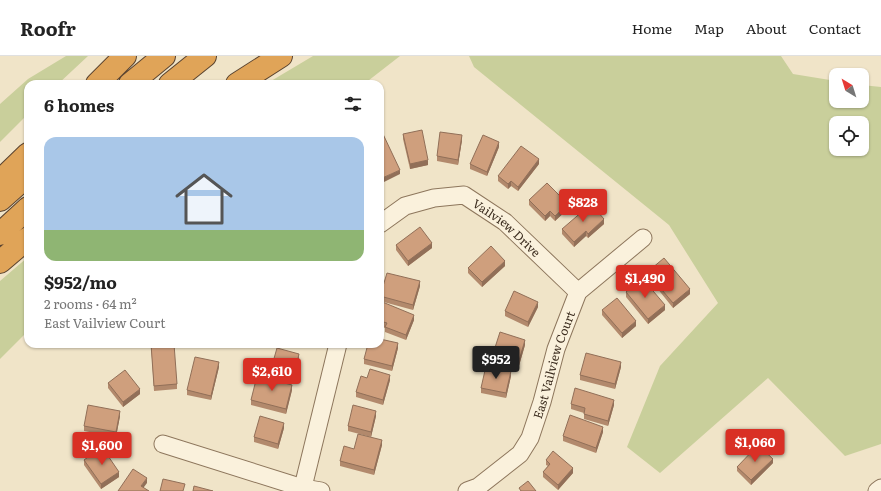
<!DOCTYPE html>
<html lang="en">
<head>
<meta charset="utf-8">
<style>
  :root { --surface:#fff; --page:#f2f2f2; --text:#222; --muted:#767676; --line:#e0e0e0; --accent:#d93025 }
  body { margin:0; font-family:Literata,serif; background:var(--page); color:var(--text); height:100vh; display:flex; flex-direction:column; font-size:15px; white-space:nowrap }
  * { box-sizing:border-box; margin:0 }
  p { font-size:13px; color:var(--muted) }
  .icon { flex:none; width:22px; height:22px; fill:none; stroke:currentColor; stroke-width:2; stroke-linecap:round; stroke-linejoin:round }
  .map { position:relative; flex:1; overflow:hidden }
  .panel { position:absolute; left:24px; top:24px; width:360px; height:268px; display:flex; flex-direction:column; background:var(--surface); border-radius:12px; box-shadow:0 1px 3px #0004 }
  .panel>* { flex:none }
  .needle { width:26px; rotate:322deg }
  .tools { position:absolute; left:829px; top:12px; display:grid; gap:8px }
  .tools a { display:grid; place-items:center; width:40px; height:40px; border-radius:8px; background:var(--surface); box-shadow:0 1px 3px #0004; font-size:20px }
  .price { position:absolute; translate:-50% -34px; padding:0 9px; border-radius:4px; background:var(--accent); color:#fff; font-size:13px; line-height:26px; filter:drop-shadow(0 1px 2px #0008) }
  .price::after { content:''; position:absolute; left:50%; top:24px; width:12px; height:9px; margin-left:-6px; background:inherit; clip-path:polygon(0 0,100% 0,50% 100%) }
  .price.selected { background:#222; color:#fff }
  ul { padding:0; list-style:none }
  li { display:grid; align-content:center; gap:8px; height:212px; padding:0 20px }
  li span { display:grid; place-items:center; height:124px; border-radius:12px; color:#555 }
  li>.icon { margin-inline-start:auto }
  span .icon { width:72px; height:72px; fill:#fffc; stroke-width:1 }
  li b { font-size:17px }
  h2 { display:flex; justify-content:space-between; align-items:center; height:48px; padding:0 20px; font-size:17px }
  header { display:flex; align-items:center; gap:24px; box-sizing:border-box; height:56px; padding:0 20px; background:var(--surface); border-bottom:1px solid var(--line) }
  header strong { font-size:19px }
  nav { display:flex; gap:22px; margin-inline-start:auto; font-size:14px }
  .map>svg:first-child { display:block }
  .green { fill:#c9cf9b; fill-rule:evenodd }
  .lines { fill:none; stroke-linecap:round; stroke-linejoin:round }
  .minor-casing { stroke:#8d765c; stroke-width:19 }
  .highway-casing { stroke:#5b4430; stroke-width:24 }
  .minor { stroke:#faf1dc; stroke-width:17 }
  .highway { stroke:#e0a458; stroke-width:22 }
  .wall { fill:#b2896c }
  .shaded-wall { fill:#916f58 }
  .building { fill:#cf9f7d; stroke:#916f58 }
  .labels { text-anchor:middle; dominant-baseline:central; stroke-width:3; stroke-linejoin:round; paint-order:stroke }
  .street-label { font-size:12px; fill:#3d2e20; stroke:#f7eed8 }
</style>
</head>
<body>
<header>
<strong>Roofr</strong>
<nav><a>Home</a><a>Map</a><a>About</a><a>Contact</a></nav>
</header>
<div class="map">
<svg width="881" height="435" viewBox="0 0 881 435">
  <rect width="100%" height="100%" fill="#f0e4c8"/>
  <!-- green -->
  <path class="green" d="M66,0H88L58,28H28V58L0,86V48L28,23Z
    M313,0H400L364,28H266Z
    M469,0H781L793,18L836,25V45H862V29L881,31V388L845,400L768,322L660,417L627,391L660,310L718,247L669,169L474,11ZM836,67H862V93H836Z
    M28,201V275L0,303V225Z"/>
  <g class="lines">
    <!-- minor casing -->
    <g class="minor-casing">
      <g id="minor">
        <path id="s1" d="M380,168L405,150L434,142L464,139L505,166L578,236"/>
        <path d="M163,388L303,432L321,435"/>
        <path d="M302,435L338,288"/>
        <path id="s2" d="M467,435L478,431L520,398L530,382L542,346L556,293L578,236L643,182"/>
        <path d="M877,435L881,432"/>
      </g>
    </g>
    <!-- highway casing -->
    <g class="highway-casing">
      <path id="highway" d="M97,28L125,0
        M130,28L164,0
        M170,28L205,0
        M237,28L281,0
        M0,125L28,98
        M0,144L27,120
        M0,178L28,152
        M0,206L28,182"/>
    </g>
    <!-- minor -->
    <use href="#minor" class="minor"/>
    <!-- highway -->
    <use href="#highway" class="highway"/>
  </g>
  <!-- wall -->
  <path class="wall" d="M403,78L428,109L410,113L403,83Z
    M462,84L458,109L437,105V100Z
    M499,91L487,120L470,113V108Z
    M539,108L518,135L511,130L508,133L498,125V120Z
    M529,144L568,153L555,165L550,160L545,165L529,149Z
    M604,168L588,182L586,180L574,191L562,178V173Z
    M396,189L432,192L408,210L396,194Z
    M505,210L482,231L468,217V212Z
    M651,213L690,238L673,252L657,232V228L658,226L651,218Z
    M420,230L413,254L380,245V240Z
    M626,236L665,254L648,268L626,241Z
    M380,245L414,264L406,284L385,276V272L380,270Z
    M538,251L528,271L505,260V255Z
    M602,254L636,270L622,282L602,259Z
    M151,288L177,328V333L154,335Z
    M290,288H306L305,292Z
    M525,289L518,313L492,306V301Z
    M398,292L392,315L364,308V303Z
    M299,303L294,324L271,318V313Z
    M219,311L211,344L187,339V334Z
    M621,311L615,333L580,324V319Z
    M511,320L506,342L481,337V332Z
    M367,322L390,324L383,349L356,341V336Z
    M108,327L140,338L123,351L108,332Z
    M292,334L286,358L251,349V344Z
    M571,348L614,349L608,370L584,363V357L571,353Z
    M120,360L116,381L84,375V370Z
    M376,360L371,381L348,375V370Z
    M284,372L278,393L254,386V381Z
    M603,376L596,397L563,385V380Z
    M382,389L374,419L340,410V405L354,393Z
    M84,404L119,421L101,433L84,409Z
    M546,404L573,417L558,434L543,421V416L548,410L546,409Z
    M773,407L751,429L737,415V411Z"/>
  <!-- shaded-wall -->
  <path class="shaded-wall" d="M462,79V84L458,109V104Z
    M499,86V91L487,120V116Z
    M539,103V108L518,135V131Z
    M428,104V109L410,113V108Z
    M400,114V118L380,128V123Z
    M511,125V130L508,133V128Z
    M568,148V153L555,165V160Z
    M550,155V160L545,165V160Z
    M604,163V168L588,182V178Z
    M586,175V180L574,191V186Z
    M432,187V192L408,210V205Z
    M505,205V210L482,231V226Z
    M420,225V230L413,254V249Z
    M690,233V238L673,252V247Z
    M538,246V251L528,271V266Z
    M665,249V254L648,268V263Z
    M414,259V264L406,284V279Z
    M636,265V270L622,282V277Z
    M525,284V289L518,313V308Z
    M398,287V292L392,315V310Z
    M299,298V303L294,324V319Z
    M219,306V311L211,344V340Z
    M621,306V311L615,333V328Z
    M511,315V320L506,342V337Z
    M390,319V324L383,349V344Z
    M292,329V334L286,358V353Z
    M140,333V338L123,351V346Z
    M614,344V349L608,370V365Z
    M120,355V360L116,381V376Z
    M376,355V360L371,381V376Z
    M284,367V372L278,393V388Z
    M603,371V376L596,397V392Z
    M382,384V389L374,419V414Z
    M773,403V407L751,429V424Z
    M573,412V417L558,434V429Z
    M119,416V421L101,433V428Z
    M147,422V427L141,435V430Z"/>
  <!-- building -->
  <path class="building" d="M422,74L428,104L410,108L403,78Z
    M382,76L400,114L380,123V77Z
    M440,76L462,79L458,104L437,100Z
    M483,79L499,86L487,116L470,108Z
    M521,90L539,103L518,131L511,125L508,128L498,120Z
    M547,127L568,148L555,160L550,155L545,160L529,144Z
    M591,148L604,163L588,178L586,175L574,186L562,173Z
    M420,171L432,187L408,205L396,189Z
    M491,190L505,205L482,226L468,212Z
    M664,202L690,233L673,247L657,228L661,224L651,213Z
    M387,217L420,225L413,249L380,240Z
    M642,222L665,249L648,263L626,236Z
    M514,235L538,246L528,266L505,255Z
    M617,242L636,265L622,277L602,254Z
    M380,245L414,259L406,279L385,271L387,267L380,265Z
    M500,276L525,284L518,308L492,301Z
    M380,283L398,287L392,310L364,303L368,288H380Z
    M151,288H174L177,328L154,330Z
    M277,292L299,298L294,319L271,313Z
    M586,297L621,306L615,328L580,319Z
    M195,301L219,306L211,340L187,334Z
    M486,310L511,315L506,337L481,332Z
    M370,313L390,319L383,344L356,336L361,320L367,322Z
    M125,314L140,333L123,346L108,327Z
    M257,320L292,329L286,353L251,344Z
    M575,332L614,344L608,365L584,358L585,352L571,348Z
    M88,349L120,355L116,376L84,370Z
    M353,349L376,355L371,376L348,370Z
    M570,359L603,371L596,392L563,380Z
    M260,360L284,367L278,388L254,381Z
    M358,378L382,384L374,414L340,405L344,390L354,393Z
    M758,389L773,403L751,424L737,411Z
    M102,391L119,416L101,428L84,404Z
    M553,395L573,412L558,429L543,416L550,408L546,404Z
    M133,413L147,422L141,430L149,435H118Z
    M163,423L185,428L183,435H160Z
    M528,425L536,435H521L519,432Z
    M194,430L213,435H193Z"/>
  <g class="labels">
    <!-- street labels -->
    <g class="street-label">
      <text stroke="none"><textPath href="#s1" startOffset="145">Vailview Drive</textPath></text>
      <text stroke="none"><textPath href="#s2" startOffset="161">East Vailview Court</textPath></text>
    </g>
  </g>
</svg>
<div class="tools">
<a><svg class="needle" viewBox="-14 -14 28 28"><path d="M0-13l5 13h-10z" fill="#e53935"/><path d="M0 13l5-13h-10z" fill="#767676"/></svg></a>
<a><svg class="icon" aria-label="locate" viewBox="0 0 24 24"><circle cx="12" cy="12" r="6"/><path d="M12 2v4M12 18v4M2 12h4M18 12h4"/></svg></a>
</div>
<b class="price" style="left:583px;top:167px">$828</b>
<b class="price" style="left:645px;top:243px">$1,490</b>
<b class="price selected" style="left:496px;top:324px">$952</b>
<b class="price" style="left:272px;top:336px">$2,610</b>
<b class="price" style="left:755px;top:407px">$1,060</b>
<b class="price" style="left:102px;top:410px">$1,600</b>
<section class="panel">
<h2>6 homes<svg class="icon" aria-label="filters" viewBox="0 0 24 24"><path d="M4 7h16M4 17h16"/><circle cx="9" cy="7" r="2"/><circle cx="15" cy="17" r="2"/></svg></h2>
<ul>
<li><span style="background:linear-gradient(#a9c7e8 75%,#8fb573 0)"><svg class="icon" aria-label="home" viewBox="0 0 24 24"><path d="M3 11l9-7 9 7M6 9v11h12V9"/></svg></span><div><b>$952/mo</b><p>2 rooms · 64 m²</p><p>East Vailview Court</p></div></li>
</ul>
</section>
</div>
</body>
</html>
